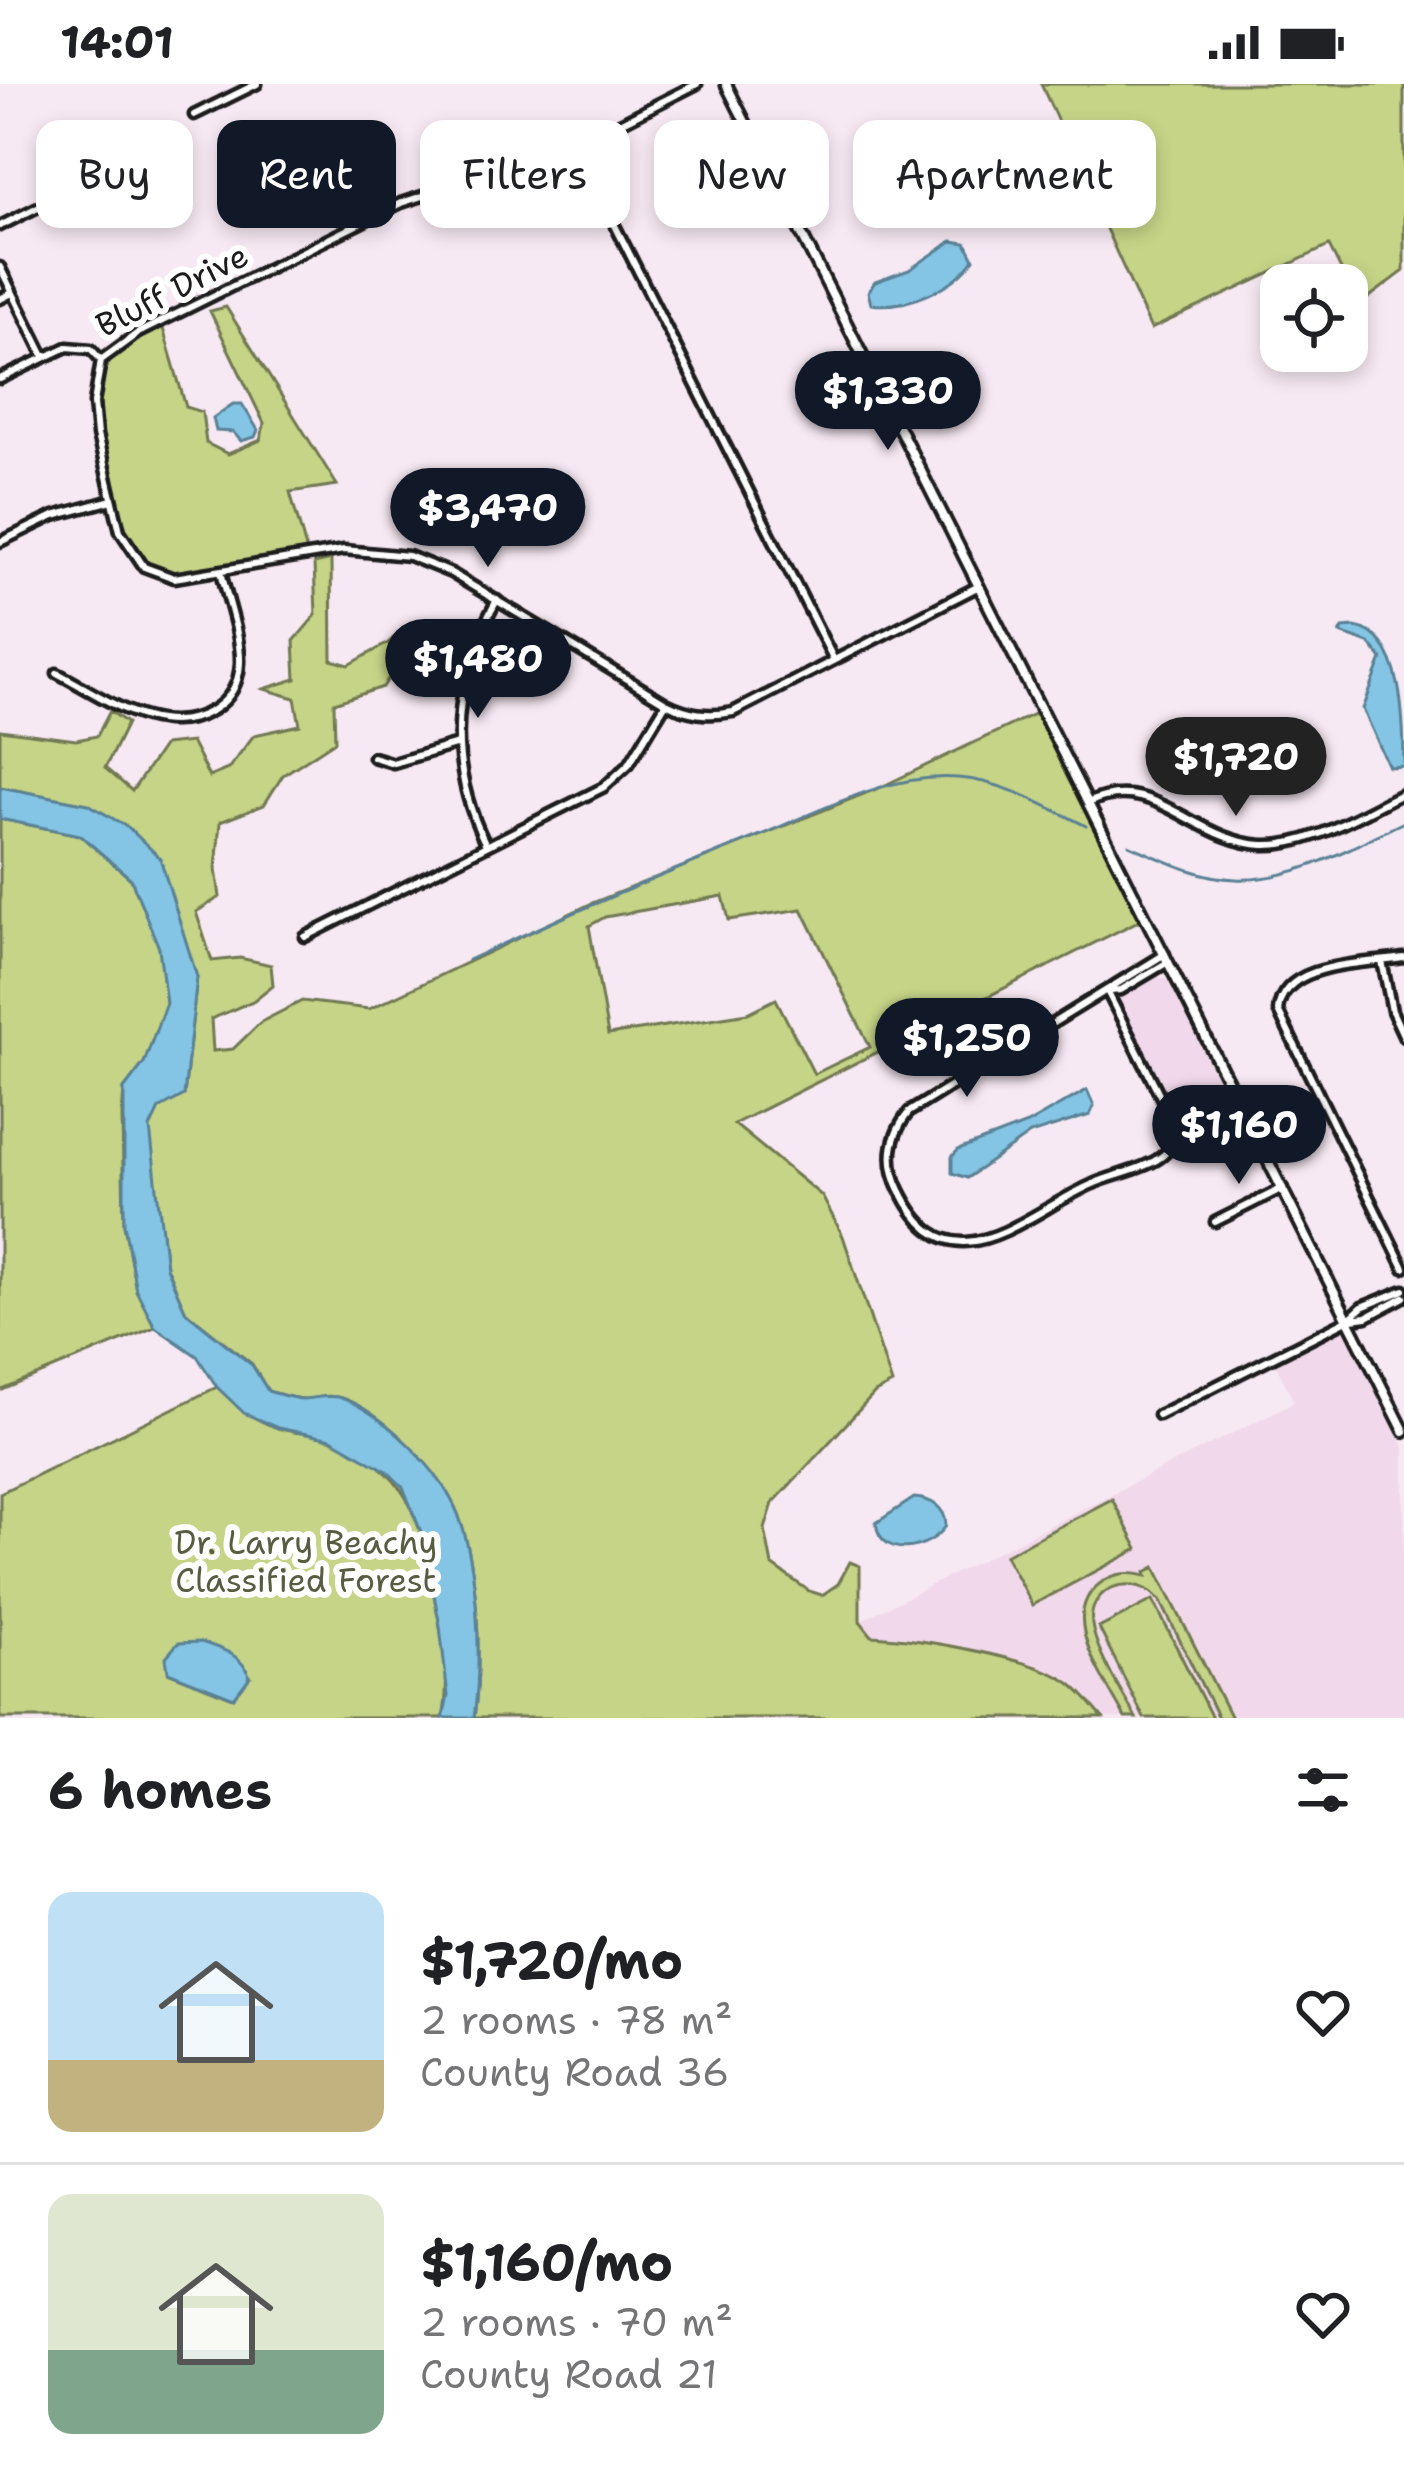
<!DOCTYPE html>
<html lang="en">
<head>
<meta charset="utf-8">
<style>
  :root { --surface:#fff; --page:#f6f6f6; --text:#202124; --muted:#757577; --line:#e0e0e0; --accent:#111827 }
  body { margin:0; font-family:"Shantell Sans",sans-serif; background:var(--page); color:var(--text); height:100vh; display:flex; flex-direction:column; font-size:45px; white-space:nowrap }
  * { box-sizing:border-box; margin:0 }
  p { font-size:39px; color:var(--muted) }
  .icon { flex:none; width:66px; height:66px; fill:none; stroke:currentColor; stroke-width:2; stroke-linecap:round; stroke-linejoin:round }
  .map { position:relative; height:1634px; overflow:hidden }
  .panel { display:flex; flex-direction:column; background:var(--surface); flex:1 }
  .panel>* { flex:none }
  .guide { position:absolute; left:36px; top:36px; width:1332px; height:108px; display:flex; gap:24px }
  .buttons { position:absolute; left:1260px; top:180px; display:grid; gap:24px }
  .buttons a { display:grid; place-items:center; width:108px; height:108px; border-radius:24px; background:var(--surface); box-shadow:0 6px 18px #0003; font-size:60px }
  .price { position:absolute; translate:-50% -102px; padding:0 27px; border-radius:42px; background:var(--accent); color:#fff; font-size:39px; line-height:78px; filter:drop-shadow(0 3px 6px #0008) }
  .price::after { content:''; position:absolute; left:50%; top:72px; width:36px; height:27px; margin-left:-18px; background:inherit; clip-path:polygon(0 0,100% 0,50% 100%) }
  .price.selected { background:#222; color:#fff }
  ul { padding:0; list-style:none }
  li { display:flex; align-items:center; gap:36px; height:300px; padding:0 48px }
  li+li { border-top:3px solid var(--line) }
  li span { display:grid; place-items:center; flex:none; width:336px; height:240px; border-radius:24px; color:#555 }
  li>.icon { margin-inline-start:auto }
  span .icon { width:144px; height:144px; fill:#fffc; stroke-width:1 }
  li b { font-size:51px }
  h2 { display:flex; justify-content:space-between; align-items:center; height:144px; padding:0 48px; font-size:51px }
  .chip { padding:0 42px; border-radius:24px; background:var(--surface); box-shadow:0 6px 18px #0003; font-size:42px; line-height:108px }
  .chip.selected { background:var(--accent); color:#fff }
  .status { display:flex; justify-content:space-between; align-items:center; height:84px; padding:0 60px; background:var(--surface); direction:ltr }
  .status svg { height:33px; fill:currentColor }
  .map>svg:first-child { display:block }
  .built { fill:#f1d9eb }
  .green { fill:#c6d487; stroke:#717852; stroke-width:3; fill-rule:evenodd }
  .water { fill:#84c5e5; stroke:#5a8195; stroke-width:3 }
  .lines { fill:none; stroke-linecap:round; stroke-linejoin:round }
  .stream { stroke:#5a8195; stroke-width:3 }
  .minor-casing { stroke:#1c1c1c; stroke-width:15 }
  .tertiary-casing { stroke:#1c1c1c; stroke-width:16 }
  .minor { stroke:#fff; stroke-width:6 }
  .tertiary { stroke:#fff; stroke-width:8 }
  .labels { text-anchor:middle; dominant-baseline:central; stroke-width:12; stroke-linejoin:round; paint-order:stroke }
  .street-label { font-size:33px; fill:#1c1c1c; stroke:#fff }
  .park-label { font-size:33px; fill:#585c41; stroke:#fff }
</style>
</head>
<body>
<div class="status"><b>14:01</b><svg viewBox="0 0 49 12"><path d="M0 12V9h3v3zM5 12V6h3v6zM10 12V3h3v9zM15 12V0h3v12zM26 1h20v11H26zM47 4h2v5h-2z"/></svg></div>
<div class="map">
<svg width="1404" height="1634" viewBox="0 0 1404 1634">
  <rect width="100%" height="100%" fill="#f7e9f3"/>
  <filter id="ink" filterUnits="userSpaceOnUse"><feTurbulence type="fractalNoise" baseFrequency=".00833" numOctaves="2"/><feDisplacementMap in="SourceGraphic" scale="24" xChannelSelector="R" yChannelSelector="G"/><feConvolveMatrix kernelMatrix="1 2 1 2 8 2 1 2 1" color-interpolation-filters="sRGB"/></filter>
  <g filter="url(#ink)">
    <!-- built -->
    <path class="built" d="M1155,891L1168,896L1184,916L1229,1007L1177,1033L1118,914Z
      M1342,1243L1366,1282L1404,1363V1634H1103L1068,1597L909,1554L872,1552L860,1537L1294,1318L1274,1277Z"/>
    <!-- green -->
    <path class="green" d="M1041,0H1404V187L1359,221L1329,162L1151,245Z
      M226,223L337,401L290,408L307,468C275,473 189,495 162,487C112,471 84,319 110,277C121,259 144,250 162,241L186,323L202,328L206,359L228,370L261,356L264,339L210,227Z
      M331,476L332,576L349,581L388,559L400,548L409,561L383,603L334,619L335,657L283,691L264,721L220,738L216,785L220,813L196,828L212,877L240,874L271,881L273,901L253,917L211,935L213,967L233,965L261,938L302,917L369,925L592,819L879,704L1038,628L1142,835L734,1040L822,1112L843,1152L892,1300L875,1309L773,1419L765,1445L772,1481L809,1507L822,1511L838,1500L850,1478L860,1482V1537L872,1552C916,1554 1038,1574 1071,1600C1083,1609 1093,1623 1103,1634H474C482,1576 479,1485 458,1430C441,1388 384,1329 341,1314C330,1310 316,1315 304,1315C292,1315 279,1310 268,1307L252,1280L186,1228L166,1183L149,1044L159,1024L184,1011L197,893L88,720L0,703V646L76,656L97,652L110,627L127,639L105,684L132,707L164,661L191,658L209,693L228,685L254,651L300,641L295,614L264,605L296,595L294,557L316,531L314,480ZM723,812L729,836L802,825L870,963L814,990L776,915L748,929L608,951L589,842L605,833Z
      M0,735L80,751L131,795L160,864L166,919L144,979L124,1005L122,1033L124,1140L136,1206L155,1243L0,1307Z
      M217,1303C236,1321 253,1336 278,1344C295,1350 315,1349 332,1356C410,1387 419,1431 433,1506C441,1547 452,1593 443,1634H0V1409ZM168,1588L250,1593L233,1614Z
      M1112,1415L1138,1465L1032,1521L1005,1471Z
      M1155,1483L1231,1634H1218L1161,1518C1137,1485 1082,1502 1093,1546C1100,1576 1122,1607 1136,1634H1125C1107,1598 1054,1531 1102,1498C1116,1488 1130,1488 1147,1492L1146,1488Z
      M1153,1516L1212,1634H1144L1099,1544Z"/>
    <!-- water -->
    <path class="water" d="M952,157L966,159L974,175C955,204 906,225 871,220L868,208L875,198L909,186Z
      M233,320H242L258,346L255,353L241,357L233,348L216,347L213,334Z
      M1355,543C1404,550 1404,640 1404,682L1389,683L1363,625L1382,575L1369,559L1340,549L1343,544Z
      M0,703L88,720L129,744L160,774L197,893L184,1011L159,1025L150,1044L166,1183L186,1228L252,1281L268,1307C279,1310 292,1315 304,1315C316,1314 330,1310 341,1314C384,1329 441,1387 458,1430C479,1485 482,1576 474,1634H443L448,1612L440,1542L423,1453L403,1403L387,1387L331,1355L278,1344L244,1329L217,1303L197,1272L155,1243L136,1206L124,1140V1005L144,979L166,919L159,864L131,795L80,751L0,735Z
      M1087,1006L1094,1022L1090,1031L1030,1050L967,1094L952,1089V1073L958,1066L1027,1040Z
      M914,1414C931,1415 946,1423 946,1442C930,1466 881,1477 876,1439Z
      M201,1558C223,1565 241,1570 250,1593L234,1614L168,1588L166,1573L178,1559Z"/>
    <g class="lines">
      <!-- stream -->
      <path class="stream" d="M1129,761C1163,776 1199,794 1236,795C1295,798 1353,762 1404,738
        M468,876C564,832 659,792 756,753C818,728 889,688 958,694C1003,697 1046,722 1086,742"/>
      <!-- minor casing -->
      <g class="minor-casing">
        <path id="minor" d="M194,31L257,0
          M575,62L834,576
          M0,142L38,123
          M0,183L44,272
          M0,215L12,209
          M101,276L94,319L97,351L120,447L144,483L174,494L344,466L409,472L451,489L666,619C688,630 708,633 733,628L979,502
          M0,295L67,263L91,265L101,276L138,249L401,119L575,62L697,0
          M0,458L54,432L112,416
          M57,589C104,613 160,658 213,626C231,615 239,599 240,579C241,550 227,516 221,487
          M373,673L393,679L458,660
          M1088,719C1153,687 1194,758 1263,761C1312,763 1362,728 1404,709
          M486,761C445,678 452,595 497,516
          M305,853L604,703L629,680L666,619
          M1404,874C1364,880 1282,878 1278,927L1404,1184
          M1382,877L1392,927L1404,953
          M1107,907L1175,1041C1180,1083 1122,1086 1093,1100C1022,1131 950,1210 900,1106C886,1078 890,1052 909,1028L1165,870
          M1111,907L1121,906L1168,878
          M1215,1138L1283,1104
          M1352,1235L1367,1233L1404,1213
          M1158,1331L1349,1235L1362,1223L1404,1206"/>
      </g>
      <!-- tertiary casing -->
      <g class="tertiary-casing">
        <path id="tertiary" d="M726,0L1404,1347"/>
      </g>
      <!-- minor -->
      <use href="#minor" class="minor"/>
      <!-- tertiary -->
      <use href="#tertiary" class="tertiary"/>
    </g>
  </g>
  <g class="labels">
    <!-- street labels -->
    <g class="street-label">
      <text transform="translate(172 206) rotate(-27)">Bluff Drive</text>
    </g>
    <!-- park labels -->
    <g class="park-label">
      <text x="306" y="1458">Dr. Larry Beachy<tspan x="306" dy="38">Classified Forest</tspan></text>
    </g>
  </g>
</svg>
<div class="buttons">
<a><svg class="icon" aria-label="locate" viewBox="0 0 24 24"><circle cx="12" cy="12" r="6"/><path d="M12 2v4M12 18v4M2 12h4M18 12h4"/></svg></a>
</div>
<b class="price" style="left:888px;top:369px">$1,330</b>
<b class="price" style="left:488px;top:486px">$3,470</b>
<b class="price" style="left:478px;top:637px">$1,480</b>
<b class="price selected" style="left:1236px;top:735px">$1,720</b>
<b class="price" style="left:967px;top:1016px">$1,250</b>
<b class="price" style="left:1239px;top:1103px">$1,160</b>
<div class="guide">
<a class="chip">Buy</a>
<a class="chip selected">Rent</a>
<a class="chip">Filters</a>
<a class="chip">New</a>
<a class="chip">Apartment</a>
</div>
</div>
<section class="panel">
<h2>6 homes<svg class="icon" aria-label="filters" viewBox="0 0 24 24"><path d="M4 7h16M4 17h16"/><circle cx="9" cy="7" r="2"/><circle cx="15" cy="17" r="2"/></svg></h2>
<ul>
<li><span style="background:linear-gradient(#bfe0f5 70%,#c2b280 0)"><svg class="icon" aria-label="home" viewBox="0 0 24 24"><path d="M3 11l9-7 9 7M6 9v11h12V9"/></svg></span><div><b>$1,720/mo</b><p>2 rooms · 78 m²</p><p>County Road 36</p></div><svg class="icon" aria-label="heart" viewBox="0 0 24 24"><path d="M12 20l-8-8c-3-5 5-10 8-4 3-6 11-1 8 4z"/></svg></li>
<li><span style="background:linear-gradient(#dfe7d0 65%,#7fa58c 0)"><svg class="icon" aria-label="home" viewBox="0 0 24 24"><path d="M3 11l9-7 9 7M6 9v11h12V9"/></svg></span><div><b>$1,160/mo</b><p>2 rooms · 70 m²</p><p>County Road 21</p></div><svg class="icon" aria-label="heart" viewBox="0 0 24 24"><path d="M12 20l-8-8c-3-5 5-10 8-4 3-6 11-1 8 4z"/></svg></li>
</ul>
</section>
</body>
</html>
